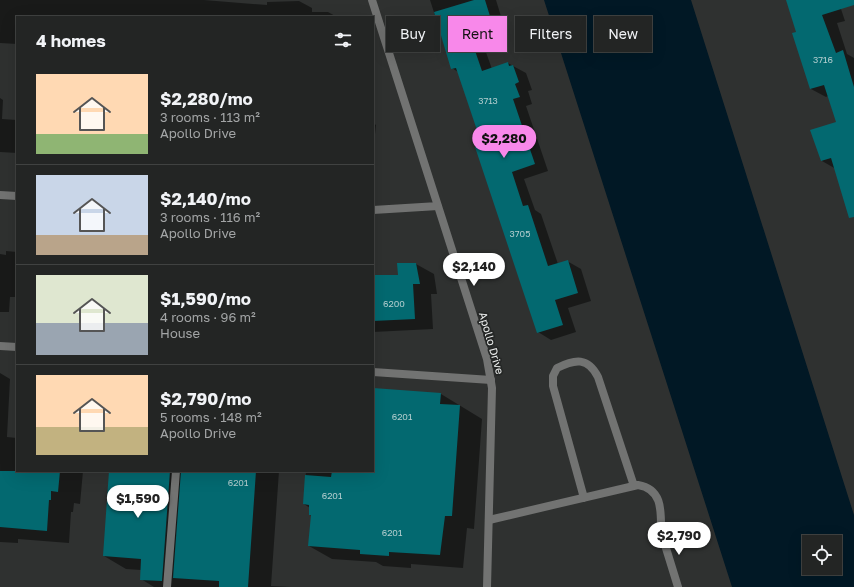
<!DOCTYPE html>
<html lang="en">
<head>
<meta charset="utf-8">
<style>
  :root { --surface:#232524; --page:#2b2d2c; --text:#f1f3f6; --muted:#a3a5a6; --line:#404241; --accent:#f888ea }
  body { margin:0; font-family:"Golos Text",sans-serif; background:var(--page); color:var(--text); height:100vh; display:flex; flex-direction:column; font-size:15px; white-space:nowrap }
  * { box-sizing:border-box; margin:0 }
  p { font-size:13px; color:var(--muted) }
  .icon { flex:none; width:22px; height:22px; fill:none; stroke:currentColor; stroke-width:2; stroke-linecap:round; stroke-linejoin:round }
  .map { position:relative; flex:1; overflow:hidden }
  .drawer { position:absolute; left:16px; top:16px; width:358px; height:456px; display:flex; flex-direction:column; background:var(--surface); border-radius:0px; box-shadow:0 4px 16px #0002,0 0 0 1px var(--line) }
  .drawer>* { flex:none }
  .top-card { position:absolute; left:386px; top:16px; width:380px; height:36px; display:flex; gap:8px }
  .fabs { position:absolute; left:802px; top:535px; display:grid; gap:8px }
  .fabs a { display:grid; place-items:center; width:40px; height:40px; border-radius:0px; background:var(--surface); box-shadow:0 4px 16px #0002,0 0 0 1px var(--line); font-size:20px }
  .price { position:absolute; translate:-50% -34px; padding:0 9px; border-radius:14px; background:#fff; color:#222; font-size:13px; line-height:26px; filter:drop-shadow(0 1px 2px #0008) }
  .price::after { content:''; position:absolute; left:50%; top:24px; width:12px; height:9px; margin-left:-6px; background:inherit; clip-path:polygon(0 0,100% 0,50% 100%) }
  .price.active { background:var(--accent); color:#111 }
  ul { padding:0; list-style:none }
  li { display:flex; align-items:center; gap:12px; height:100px; padding:0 20px }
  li+li { border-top:1px solid var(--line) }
  li span { display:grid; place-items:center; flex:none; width:112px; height:80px; border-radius:0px; color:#555 }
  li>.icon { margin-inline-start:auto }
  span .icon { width:48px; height:48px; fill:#fffc; stroke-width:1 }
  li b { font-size:17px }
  h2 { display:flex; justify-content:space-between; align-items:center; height:48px; padding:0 20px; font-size:17px }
  .pill { padding:0 14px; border-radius:0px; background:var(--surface); box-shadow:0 4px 16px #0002,0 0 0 1px var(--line); font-size:14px; line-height:36px }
  .pill.active { background:var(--accent); color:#111 }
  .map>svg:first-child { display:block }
  .water { fill:#011825; fill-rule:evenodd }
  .shadow { fill:#0007 }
  .building { fill:#036970 }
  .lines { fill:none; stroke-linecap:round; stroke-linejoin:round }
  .lane { stroke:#727372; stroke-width:8 }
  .street { stroke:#727372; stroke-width:8 }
  .labels { text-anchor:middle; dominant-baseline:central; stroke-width:3.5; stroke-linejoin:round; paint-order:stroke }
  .number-label { font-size:9px; fill:#b2cdce }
  .street-label { font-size:11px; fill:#eceeed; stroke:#252726 }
</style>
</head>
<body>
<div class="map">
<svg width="854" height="587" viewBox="0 0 854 587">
  <rect width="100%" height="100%" fill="#2f3130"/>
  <!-- water -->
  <path class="water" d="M544,0H691L854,515V587H732ZM809,542H835V568H809Z"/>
  <!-- shadow -->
  <path class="shadow" d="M0,0H204L267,5V2L299,1L312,8V12H328L337,17H17V44L0,43Z
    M430,0H496L507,36L483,44L492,69L508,63L513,66L526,73L532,90L528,91L532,104L526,106L548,171L524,179L535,210L541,214L558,264L567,261L581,269L591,301L568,308L576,332L551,340L538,332L483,146L458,72L452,68Z
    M787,0H838L845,21L837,23L847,54L854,58V204L836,169L822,161L837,122L828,96L826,97L811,89L794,34L797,33Z
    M0,98L3,100L2,119L17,120V153L0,152Z
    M373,123L376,125L373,153Z
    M6,251L17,252V297H10L9,312H0V254L6,255Z
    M416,264L434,274L437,294H431L433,329L373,332V276H399Z
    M0,373L10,379L7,437L17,438V471H83L80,504L74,503L73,512H71L69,543L18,539V543L0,542Z
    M373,390L441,394L482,419L474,529L467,528L463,568L411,564V568L383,566L376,562L332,559L309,546L312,516L310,515V508L304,504L306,471H373Z
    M110,471H279L271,586L291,587H154L141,579V570L126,569L104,556Z"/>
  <!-- building -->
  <path class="building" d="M474,0H485L494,29L470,36L482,71L508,62L509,66L513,65L519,82L515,84L520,97L513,99L535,164L512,172L523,206L528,205L548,266L568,260L578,293L555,300L563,325L537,333L475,147L482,145L456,68L451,69L434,12Z
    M786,0H854V5L822,15L836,53L843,50L854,87V217L849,218L831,158L821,161L810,130L836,122L824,85L810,89L792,33L796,32Z
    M397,263H416L420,284H413L415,319L373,321V275H398Z
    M373,388L441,393L440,404L460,405L452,516H445L440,555L389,552V556L360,554V550L308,546L311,515H309V505L303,504L305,475L331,477L332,471H373Z
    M0,471H60L58,492L51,491V500H49L47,531L0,527Z
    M109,471H170L162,581L140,580L141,559L103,556Z
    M181,471H256L248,587H219V581L173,578Z"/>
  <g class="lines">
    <!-- lane -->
    <path class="lane" d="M0,346L17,347
      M373,372L491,380
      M584,498L553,386V376L557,368C575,359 588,357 598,377L634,486
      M489,520L638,485C663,489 661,512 661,532
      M167,587L176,471"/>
    <!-- street -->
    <path class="street" d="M372,0L487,359L492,388L487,587
      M0,195L17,196
      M373,210L438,206
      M661,532L678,587"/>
  </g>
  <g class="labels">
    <!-- number labels -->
    <g class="number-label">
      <text x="823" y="59">3716</text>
      <text x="488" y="100">3713</text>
      <text x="520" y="233">3705</text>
      <text x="394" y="303">6200</text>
      <text x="402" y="416">6201</text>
      <text x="238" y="482">6201</text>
      <text x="332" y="495">6201</text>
      <text x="392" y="532">6201</text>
    </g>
    <!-- street labels -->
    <g class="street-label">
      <text transform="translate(492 343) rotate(74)">Apollo Drive</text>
    </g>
  </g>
</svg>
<div class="fabs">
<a><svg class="icon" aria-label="locate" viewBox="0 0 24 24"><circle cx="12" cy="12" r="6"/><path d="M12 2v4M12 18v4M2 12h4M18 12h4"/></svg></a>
</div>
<b class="price active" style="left:504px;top:159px">$2,280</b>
<b class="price" style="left:474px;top:287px">$2,140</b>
<b class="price" style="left:138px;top:519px">$1,590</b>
<b class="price" style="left:679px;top:556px">$2,790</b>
<div class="top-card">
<a class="pill">Buy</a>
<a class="pill active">Rent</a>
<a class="pill">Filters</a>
<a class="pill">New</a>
</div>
<section class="drawer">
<h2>4 homes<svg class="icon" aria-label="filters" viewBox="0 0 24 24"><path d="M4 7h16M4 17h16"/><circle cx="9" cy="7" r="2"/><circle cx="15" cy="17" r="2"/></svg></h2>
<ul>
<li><span style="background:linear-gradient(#ffd9b3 75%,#8fb573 0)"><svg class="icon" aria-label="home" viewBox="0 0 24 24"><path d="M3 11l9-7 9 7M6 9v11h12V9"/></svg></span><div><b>$2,280/mo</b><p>3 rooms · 113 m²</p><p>Apollo Drive</p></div></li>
<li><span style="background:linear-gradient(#c9d6e8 75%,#b9a48a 0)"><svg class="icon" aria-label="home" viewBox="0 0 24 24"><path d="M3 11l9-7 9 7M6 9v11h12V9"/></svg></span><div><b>$2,140/mo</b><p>3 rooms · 116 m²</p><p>Apollo Drive</p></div></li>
<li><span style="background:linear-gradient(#dfe7d0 60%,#9aa5b1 0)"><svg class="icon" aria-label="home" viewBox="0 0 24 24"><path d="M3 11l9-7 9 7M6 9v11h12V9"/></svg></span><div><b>$1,590/mo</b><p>4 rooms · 96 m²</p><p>House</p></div></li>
<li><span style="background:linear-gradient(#ffd9b3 65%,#c2b280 0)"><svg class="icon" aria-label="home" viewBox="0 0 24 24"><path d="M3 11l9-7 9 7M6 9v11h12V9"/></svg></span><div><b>$2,790/mo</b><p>5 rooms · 148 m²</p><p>Apollo Drive</p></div></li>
</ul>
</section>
</div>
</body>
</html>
